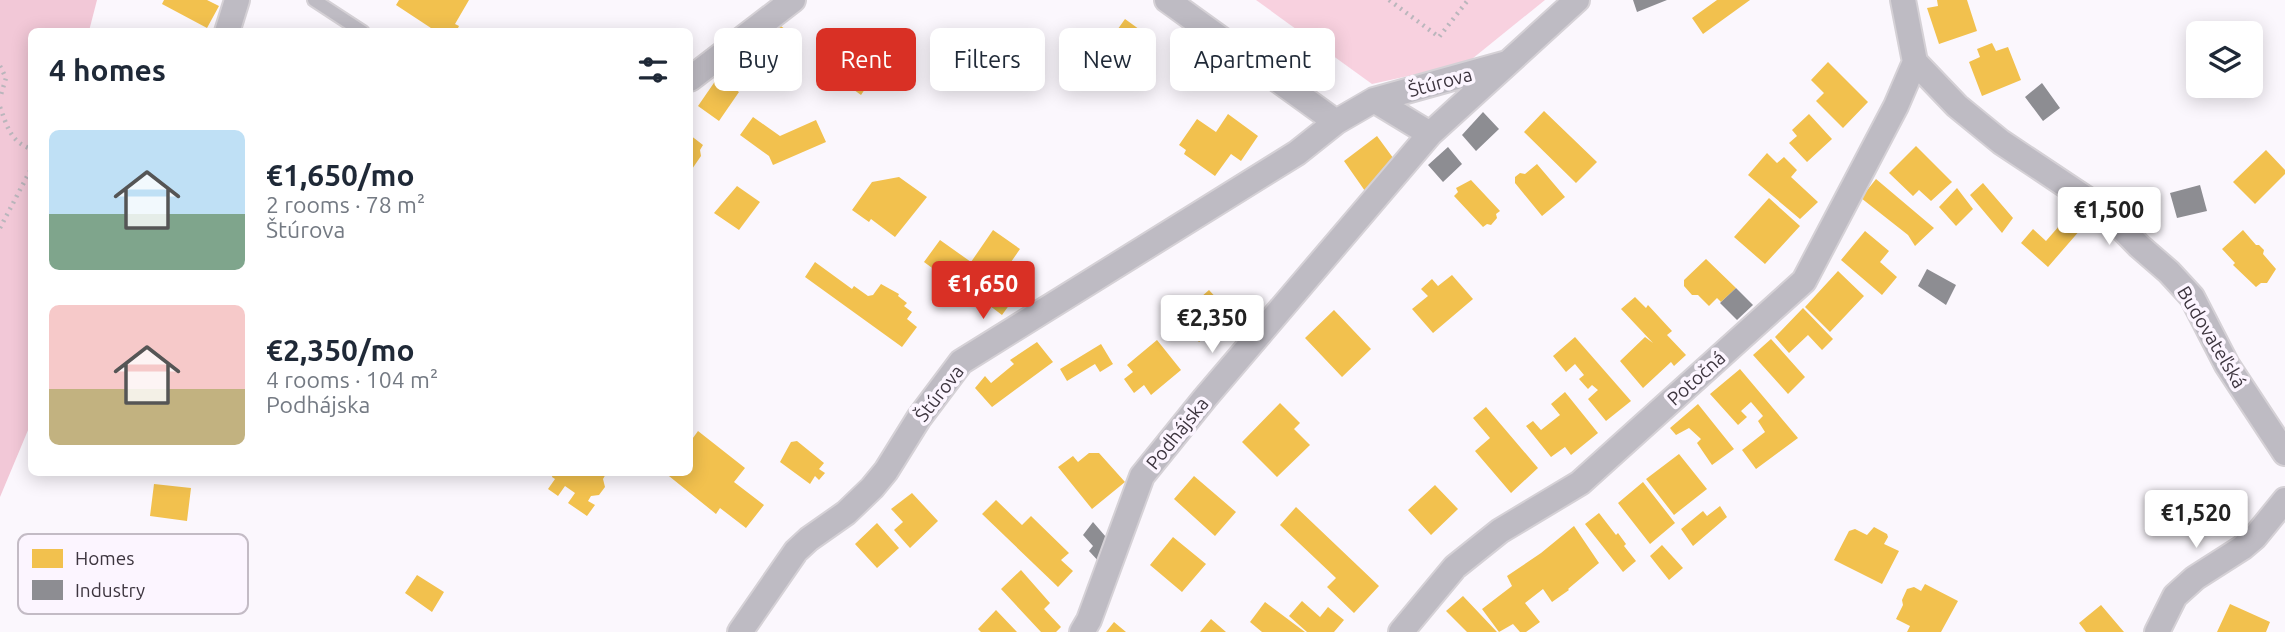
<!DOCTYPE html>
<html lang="en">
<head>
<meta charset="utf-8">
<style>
  :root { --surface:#fff; --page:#f2f2f3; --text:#1f2937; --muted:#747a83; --accent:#d93025 }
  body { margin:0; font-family:Ubuntu,sans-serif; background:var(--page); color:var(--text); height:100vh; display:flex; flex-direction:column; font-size:26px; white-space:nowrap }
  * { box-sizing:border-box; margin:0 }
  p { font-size:23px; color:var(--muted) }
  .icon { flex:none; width:38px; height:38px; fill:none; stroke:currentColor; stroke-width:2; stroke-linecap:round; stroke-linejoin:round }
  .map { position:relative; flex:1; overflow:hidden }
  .side { position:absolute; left:28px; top:28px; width:665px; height:448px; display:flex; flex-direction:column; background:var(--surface); border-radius:10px; box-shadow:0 4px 18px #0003 }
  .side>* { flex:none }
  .top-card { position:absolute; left:714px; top:28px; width:665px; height:63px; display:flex; gap:14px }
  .tools { position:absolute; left:2186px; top:21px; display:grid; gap:14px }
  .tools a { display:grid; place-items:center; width:77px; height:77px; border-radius:10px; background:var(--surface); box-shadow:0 4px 18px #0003; font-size:35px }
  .price { position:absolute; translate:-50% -60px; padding:0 16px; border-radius:7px; background:#fff; color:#222; font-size:23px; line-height:46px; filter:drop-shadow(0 2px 4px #0008) }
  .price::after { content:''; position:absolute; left:50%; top:42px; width:21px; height:16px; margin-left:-10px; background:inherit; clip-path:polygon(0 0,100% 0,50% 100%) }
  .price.active { background:var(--accent); color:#fff }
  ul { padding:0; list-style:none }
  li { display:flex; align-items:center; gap:21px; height:175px; padding:0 21px }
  li span { display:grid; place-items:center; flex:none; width:196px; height:140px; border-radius:10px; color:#555 }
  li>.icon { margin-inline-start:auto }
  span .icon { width:84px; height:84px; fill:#fffc; stroke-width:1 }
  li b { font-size:30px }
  h2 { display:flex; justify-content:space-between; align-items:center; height:84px; padding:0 21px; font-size:30px }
  .pill { padding:0 24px; border-radius:10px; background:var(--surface); box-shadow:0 4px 18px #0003; font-size:24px; line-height:63px }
  .pill.active { background:var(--accent); color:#fff }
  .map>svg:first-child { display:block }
  .green { fill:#f8d1df }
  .forest { fill:#f2c8d7 }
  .homes { fill:#f2c14e }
  .industry { fill:#8d8d92 }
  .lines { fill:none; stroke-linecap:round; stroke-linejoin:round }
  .service-casing { stroke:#d5d1d6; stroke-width:16 }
  .minor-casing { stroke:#d5d1d6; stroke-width:28 }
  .path { stroke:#bab6bc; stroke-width:4.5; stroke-dasharray:2 5; stroke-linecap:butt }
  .service { stroke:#bebbc3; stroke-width:12 }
  .minor { stroke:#bebbc3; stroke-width:24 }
  .labels { text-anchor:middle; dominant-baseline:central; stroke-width:7; stroke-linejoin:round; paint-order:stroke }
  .street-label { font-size:19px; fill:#3d353f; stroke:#fcf5ff }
  .key { fill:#fcf5ff; stroke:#c3bbc5; stroke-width:2 }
  .key-label { font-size:19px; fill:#3d353f }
</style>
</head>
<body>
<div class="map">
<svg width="2285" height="632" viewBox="0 0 2285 632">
  <rect width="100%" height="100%" fill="#fbf7fd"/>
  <!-- green -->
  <path class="green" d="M1256,0H1545L1467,63L1372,84Z"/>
  <!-- forest -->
  <path class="forest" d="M0,0H97L89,31L32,32L31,423L0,497Z"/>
  <!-- homes -->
  <path class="homes" d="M164,0H207L219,6L207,28L162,4Z
    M399,0H469L455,24L459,26L456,32H437L396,5Z
    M1717,0H1750L1703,34L1692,18Z
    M1937,0H1967L1977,31L1939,44L1927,8L1938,6Z
    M1125,19L1143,32L1139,37L1155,48L1131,81L1111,67L1103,78L1085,65L1092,55L1098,57Z
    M778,24L789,32L777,47L762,36Z
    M859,31L901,63L881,91L869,83L861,95L839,79L837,82L819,69L828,57L837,62Z
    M1992,43L1996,51L2008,47L2021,80L1982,96L1969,62L1980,57L1977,49Z
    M1828,62L1868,102L1843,128L1816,101L1824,93L1811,80Z
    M718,77L739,92L719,121L698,106Z
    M1544,111L1597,162L1576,183L1524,132Z
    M1228,114L1258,136L1241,161L1231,154L1215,176L1184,154L1186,150L1179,145L1197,119L1216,132Z
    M1809,114L1832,139L1807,162L1789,143L1797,136L1792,130Z
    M753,117L780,136L816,120L826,142L773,165L769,156L740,135Z
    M690,135L703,145L700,150L701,156L690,172Z
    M1377,136L1399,166L1365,191L1344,161Z
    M1916,146L1952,182L1931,201L1919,190L1913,196L1889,173Z
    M2266,150L2285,170V174L2255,204L2233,182Z
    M1767,153L1777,163L1784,157L1797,170L1791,177L1818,202L1800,219L1748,175Z
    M1537,164L1565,197L1542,216L1515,183V177L1520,173L1525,174Z
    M899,177L927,197L895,237L871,219L869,222L852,210L872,182Z
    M1876,179L1934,228L1915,246L1908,235L1861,198Z
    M1471,180L1500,211L1496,214L1497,218L1491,225L1487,224L1483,227L1454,196L1458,192L1456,188Z
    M1983,183L2013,218L2002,233L1970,195Z
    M737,186L760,202L739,230L714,213Z
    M1957,188L1973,209L1956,226L1939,207Z
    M1769,198L1800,226L1765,264L1734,237Z
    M2080,202L2094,214L2048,267L2021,243L2033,229L2046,241Z
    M993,230L1020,249L1002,275L1021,289L1002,315L965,287L962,290L924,262L940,240L971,262Z
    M2243,230L2256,245H2259L2264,250L2263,254L2276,269L2267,283H2261L2256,287L2233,265L2235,263L2222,249Z
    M1865,231L1889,251L1880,262L1897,277L1882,295L1841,260Z
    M1706,259L1736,288L1721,302L1717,298L1709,306L1698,295H1692L1684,286V280Z
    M815,262L852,289L854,286L868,296L873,295L881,284L899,294L898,296L907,303L904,306L912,312L907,319L917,327L902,347L805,277Z
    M1838,271L1864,296L1830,332L1805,307Z
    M1452,275L1473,299L1433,333L1412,309L1428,296L1421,289L1432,279L1438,286Z
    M1209,290L1231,314L1199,342L1177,318Z
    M1635,297L1646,308L1648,305L1672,331L1667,335L1686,355L1674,366L1671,362L1643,388L1620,361L1645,337L1653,343L1621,309Z
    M1803,308L1833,339L1822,350L1808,335L1789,353L1775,337Z
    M1334,310L1371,349L1342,377L1305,338Z
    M1575,337L1631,401L1606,421L1588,399L1598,390L1592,385L1588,389L1579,379L1584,375L1575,364L1566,372L1553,356Z
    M1771,339L1805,377L1788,394L1753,355Z
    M1157,340L1181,370L1151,395L1144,385L1134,393L1124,379L1133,372L1127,365Z
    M1037,342L1053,362L992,407L975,388L985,376L991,383L1014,364L1010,360Z
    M1101,344L1113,364L1100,372L1095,364L1067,381L1060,369Z
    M1740,369L1798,438L1756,469L1742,450L1765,432L1758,421L1763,416L1751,402L1741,411L1747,417L1738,425L1710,394Z
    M1565,392L1598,433L1571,455L1565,447L1551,457L1526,426L1533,421L1541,430L1560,415L1551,404Z
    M1280,403L1300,423L1294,429L1310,445L1277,477L1242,442Z
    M1698,404L1734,449L1712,465L1697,443L1701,439L1689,428L1676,435L1670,428Z
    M1486,407L1538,468L1511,493L1475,451L1490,438L1473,418Z
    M698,431L745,468L734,482L764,505L746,528L720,508L716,514L664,472H690V442Z
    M797,441L824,463L819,469L825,473L819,480L815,476L810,484L780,462L791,442Z
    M1089,453H1099L1125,482L1092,509L1058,467L1073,456L1078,462Z
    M1679,454L1707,489L1674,515L1646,479Z
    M553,472H607L603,479L605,487L599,495L591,496L588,501L595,505L587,516L568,503L575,493L565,486L558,496L548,489L555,479L552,477Z
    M1194,476L1236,512L1215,536L1174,499Z
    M1643,482L1675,523L1650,544L1618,503Z
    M154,484L191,488L187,521L150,516Z
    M1435,485L1458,509L1431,535L1408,510Z
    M912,493L938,521L910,548L894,530L903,522L891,509Z
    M996,500L1022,525L1031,516L1069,553L1061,560L1073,571L1058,587L982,514Z
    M1720,506L1727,517L1693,546L1681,529L1703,511L1707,516Z
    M1296,507L1379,586L1354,613L1327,587L1336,578L1280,525Z
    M1599,513L1616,535L1618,533L1626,544L1624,546L1636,561L1623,572L1585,524Z
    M877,523L899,548L877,568L855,544Z
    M1574,526L1599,563L1568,589L1569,590L1552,602L1543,589L1525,603L1540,622L1526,632H1520L1513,624L1499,632L1482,609L1512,586L1507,576L1541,553Z
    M1874,527L1887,534L1888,537L1884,544L1899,551L1882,584L1834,560L1849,531L1855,529L1867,535Z
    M1173,537L1206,564L1182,592L1150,565Z
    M1662,545L1683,568L1669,580L1650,556Z
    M1021,570L1050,603L1044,609L1061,627L1056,632H1041L1001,589Z
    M417,575L444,592L432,612L405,593Z
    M1925,584L1958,601L1941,632H1907L1910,626L1896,619L1903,605L1902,600L1907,589L1914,587L1921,591Z
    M1463,596L1497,632H1467L1446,611Z
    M1302,601L1320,617L1328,607L1344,620L1334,632H1307L1289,616Z
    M1265,602L1305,632H1262L1250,622Z
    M2230,604L2270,622L2266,632H2217Z
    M2101,605L2124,632H2086L2079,623Z
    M996,610L1017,632H981L978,629Z
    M1211,619L1226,632H1200Z
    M1114,622L1126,632H1106Z"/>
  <!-- industry -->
  <path class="industry" d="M1633,0H1667L1637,12Z
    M2042,83L2060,108L2043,121L2025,97Z
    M1483,112L1499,129L1476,151L1462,135Z
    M1448,147L1462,164L1443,182L1428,165Z
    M2200,185L2207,211L2177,218L2170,193Z
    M1927,269L1956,285L1946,305L1918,286Z
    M1736,288L1753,305L1737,320L1720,303Z
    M1093,522L1112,544L1102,565L1089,551L1093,546L1083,535Z"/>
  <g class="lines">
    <!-- service casing -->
    <g class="service-casing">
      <path id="service" d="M314,0L363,32"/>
    </g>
    <!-- minor casing -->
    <g class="minor-casing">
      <path id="minor" d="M1167,0L1336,122
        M1903,0L1915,62L1957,106L2001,142L2106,212L2139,246L2169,272L2192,297L2227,365L2285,453
        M227,32L237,0
        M690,79L793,0
        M1374,100L1430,134
        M740,632L796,551L809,539L846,513L872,488L886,471L919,418L961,362L1297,153L1336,122L1374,100L1507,63
        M1082,632L1089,620L1142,476L1205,398L1430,134L1577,0
        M1401,632L1455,567L1500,531L1580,483L1804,281L1896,106L1915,62
        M2157,632L2175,596L2195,578L2242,548L2255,537L2285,500"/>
    </g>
    <!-- path -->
    <path class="path" d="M1389,0L1439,37L1468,0
      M0,66L6,78L0,98
      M0,107C7,126 11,143 32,149
      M0,228L32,167"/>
    <!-- service -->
    <use href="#service" class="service"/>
    <!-- minor -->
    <use href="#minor" class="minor"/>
  </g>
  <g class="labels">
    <!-- street labels -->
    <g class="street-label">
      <text transform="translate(1440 82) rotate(-15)">Štúrova</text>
      <text transform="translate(2212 337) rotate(59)">Budovateľská</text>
      <text transform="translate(1696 378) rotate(-42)">Potočná</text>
      <text transform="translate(939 393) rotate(-52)">Štúrova</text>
      <text transform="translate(1177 433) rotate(-51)">Podhájska</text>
    </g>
  </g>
  <!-- legend -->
  <rect x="18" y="534" width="230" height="80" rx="10" class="key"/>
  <rect x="32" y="549" width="31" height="19" fill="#f2c14e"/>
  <rect x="32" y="580" width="31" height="20" fill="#8d8d92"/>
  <g class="key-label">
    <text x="75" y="565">Homes</text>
    <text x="75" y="597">Industry</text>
  </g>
</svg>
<div class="tools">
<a><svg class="icon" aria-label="layers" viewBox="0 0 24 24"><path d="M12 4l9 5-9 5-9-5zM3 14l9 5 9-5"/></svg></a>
</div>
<b class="price" style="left:2109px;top:247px">€1,500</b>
<b class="price active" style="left:983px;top:321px">€1,650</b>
<b class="price" style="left:1212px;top:355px">€2,350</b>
<b class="price" style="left:2196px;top:550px">€1,520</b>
<div class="top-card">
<a class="pill">Buy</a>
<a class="pill active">Rent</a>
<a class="pill">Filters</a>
<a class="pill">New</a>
<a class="pill">Apartment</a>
</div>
<section class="side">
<h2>4 homes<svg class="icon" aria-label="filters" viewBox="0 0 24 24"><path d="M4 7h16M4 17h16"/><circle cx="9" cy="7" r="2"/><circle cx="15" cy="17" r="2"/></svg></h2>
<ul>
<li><span style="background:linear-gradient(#bfe0f5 60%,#7fa58c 0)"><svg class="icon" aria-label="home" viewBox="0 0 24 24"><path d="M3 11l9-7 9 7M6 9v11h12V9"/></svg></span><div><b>€1,650/mo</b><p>2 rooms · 78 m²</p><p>Štúrova</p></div></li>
<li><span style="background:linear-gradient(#f6c9c9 60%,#c2b280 0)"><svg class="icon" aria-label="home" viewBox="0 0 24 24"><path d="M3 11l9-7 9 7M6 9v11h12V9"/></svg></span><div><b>€2,350/mo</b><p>4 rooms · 104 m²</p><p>Podhájska</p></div></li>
</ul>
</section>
</div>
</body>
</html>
